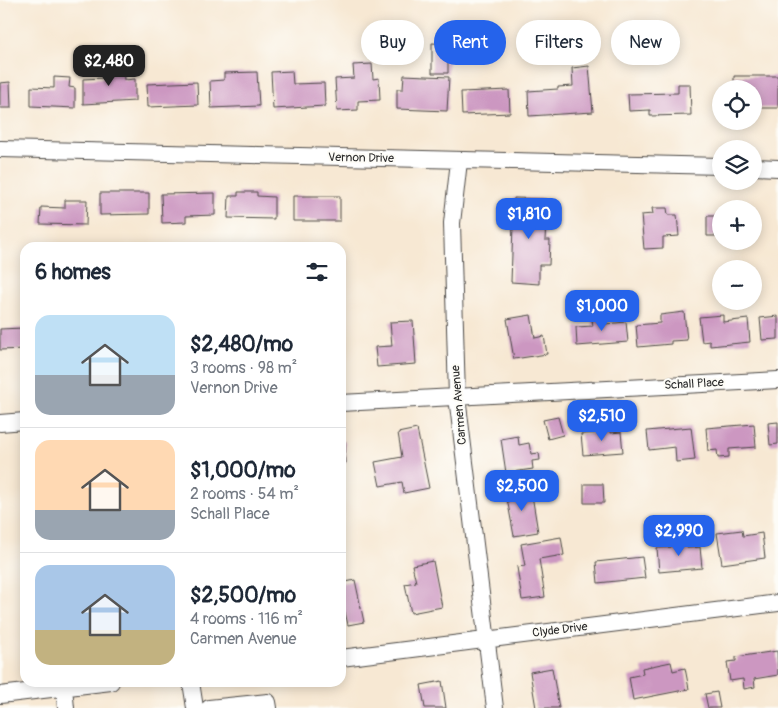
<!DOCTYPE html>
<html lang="en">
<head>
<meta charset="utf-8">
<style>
  :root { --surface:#fff; --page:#f6f6f7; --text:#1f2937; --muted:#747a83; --line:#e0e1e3; --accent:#2563eb }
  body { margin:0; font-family:Pangolin,sans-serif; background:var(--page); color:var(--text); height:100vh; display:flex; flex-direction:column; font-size:19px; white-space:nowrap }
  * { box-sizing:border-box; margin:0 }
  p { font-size:16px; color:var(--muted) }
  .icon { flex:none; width:28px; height:28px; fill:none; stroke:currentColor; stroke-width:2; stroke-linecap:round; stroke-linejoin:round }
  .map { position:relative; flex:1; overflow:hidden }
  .side { position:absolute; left:20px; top:242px; width:326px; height:445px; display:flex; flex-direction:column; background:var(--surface); border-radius:15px; box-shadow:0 2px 12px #0003 }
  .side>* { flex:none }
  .guide { position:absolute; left:361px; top:20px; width:341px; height:45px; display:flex; gap:10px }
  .tools { position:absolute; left:712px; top:80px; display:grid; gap:10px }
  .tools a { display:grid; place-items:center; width:50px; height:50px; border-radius:50%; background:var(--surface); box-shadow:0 2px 12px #0003; font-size:25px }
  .price { position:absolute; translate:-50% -42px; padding:0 11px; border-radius:10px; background:var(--accent); color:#fff; font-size:16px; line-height:32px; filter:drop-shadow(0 1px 2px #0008) }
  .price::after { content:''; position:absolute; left:50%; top:30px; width:15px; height:11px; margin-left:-8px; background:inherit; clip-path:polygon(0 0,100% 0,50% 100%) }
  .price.on { background:#222; color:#fff }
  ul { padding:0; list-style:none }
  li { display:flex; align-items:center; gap:15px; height:125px; padding:0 15px }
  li+li { border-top:1px solid var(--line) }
  li span { display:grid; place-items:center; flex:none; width:140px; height:100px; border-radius:15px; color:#555 }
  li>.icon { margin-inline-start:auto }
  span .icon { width:60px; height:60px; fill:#fffc; stroke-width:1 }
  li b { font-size:21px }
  h2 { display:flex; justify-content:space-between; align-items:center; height:60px; padding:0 15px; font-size:21px }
  .tag { padding:0 18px; border-radius:22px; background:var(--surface); box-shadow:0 2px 12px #0003; font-size:18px; line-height:45px }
  .tag.on { background:var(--accent); color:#fff }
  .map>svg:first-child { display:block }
  .building { fill:#cc97c1 }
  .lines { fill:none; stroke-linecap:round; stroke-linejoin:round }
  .minor-casing { stroke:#4a4744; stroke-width:18 }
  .minor { stroke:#fff; stroke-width:16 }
  .labels { text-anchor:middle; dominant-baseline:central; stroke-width:4; stroke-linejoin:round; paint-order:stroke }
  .street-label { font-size:12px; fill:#2b2b2b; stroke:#fdfcf7 }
</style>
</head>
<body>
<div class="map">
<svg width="778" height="708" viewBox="0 0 778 708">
  <rect width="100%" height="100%" fill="#fdfcf7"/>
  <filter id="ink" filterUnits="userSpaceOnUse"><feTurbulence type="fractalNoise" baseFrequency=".02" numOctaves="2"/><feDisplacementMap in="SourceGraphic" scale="10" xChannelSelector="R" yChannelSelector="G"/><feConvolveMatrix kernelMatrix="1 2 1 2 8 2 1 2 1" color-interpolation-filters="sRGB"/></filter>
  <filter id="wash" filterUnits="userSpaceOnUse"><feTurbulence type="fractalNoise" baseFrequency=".0096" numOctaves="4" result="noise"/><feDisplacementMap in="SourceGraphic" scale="20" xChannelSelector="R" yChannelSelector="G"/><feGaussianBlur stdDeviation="1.12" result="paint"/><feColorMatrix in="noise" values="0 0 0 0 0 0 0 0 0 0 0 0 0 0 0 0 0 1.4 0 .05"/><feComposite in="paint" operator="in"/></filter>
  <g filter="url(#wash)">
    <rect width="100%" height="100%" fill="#f7e8d3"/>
    <g id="blocks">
      <!-- building -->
      <path class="building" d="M455,40H471V61H455Z
        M432,43L448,44V73H432Z
        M372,64L373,79L379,78L380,100L358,101V110L337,111L335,79L354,78L353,65Z
        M123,65L124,80L135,79V101L83,104V79L103,78L102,66Z
        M589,66L593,112L529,116L528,91L558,89V87L573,86L572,68Z
        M292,71L293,84L324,83L325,106L273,109L271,72Z
        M257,72L259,106L211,108L210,81L224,80V73Z
        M404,75L449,77L447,111L397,109V89H403Z
        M734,76H778V108H754V89H734Z
        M54,77L70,78L69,87L75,88V108L31,106V87L54,88Z
        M10,82L11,108H0V83Z
        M197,82L198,105L148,107L147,84Z
        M678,84H690L691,115L650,116V110L629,111L628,94L678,93Z
        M509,90L510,113L462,115L461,92Z
        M238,192H257V196L274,197V219L228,218L229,196H238Z
        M100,193H149V214L100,215Z
        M215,193V215L186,216V222L162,223L161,194Z
        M293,196H340V221H293Z
        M514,198L547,199L545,240H550L549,265H539V284L511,282Z
        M65,200H87L86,225L40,224L41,207L65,208Z
        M652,208H667L668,215H677L679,236L663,237V248L644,249L641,215L653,214Z
        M707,216H721V236H707Z
        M604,312L605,324L626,322L628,342L577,346L576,327L593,326L591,313Z
        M684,312L687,340L671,341V344L638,347L636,325L660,323V315Z
        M531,315L535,338L544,336L547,354L514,359L507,319Z
        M723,315V322L748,319L750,342L710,346V341L702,342L699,317Z
        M778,316V339L762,340L760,318Z
        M413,321L416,364L377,367L375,347L392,346L390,322Z
        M23,328L24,349L0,350V329Z
        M558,417L563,435L548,439L543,420Z
        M778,422V444L770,445L768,423Z
        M754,424L756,447L729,449V457L718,458L717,450L708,451L706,428Z
        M691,427L695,460L676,462L675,447L649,450L647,431Z
        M611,428V433L621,432L623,452L583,455L581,434L595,433V429Z
        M417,429L429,488L404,493L402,482L380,486L375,462L402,457L398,433Z
        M518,436L519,445L529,443L531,454L539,453L540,460L532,461L533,469L506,473L501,439Z
        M345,441L346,463L341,464V442Z
        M584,484H603L604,503H584Z
        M531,489L538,532L514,536L506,493Z
        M742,530L743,536L762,533L765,558L722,564L717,533Z
        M561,537L564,555L539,559L545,597L522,600L517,567L525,566L521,544Z
        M687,540V548L700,547L702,568L659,572L657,548L671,547L670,541Z
        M642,557L645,578L598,583L596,562Z
        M433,561L442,607L411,613L405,584L416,582L412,565Z
        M355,580L364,622L348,625L345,612L341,613V583Z
        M777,651L778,675L754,679L755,687L744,689L743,679L730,681L727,662L736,661V657Z
        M671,662L673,671L685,668L689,689L633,700L629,677L643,674L642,668Z
        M552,668L559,708H536L530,672Z
        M442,681L446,708H425L421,685Z
        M717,692L720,708H708L705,694Z"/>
    </g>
  </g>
  <g filter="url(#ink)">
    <use href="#blocks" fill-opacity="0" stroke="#4a4744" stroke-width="1"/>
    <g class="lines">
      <!-- minor casing -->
      <g class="minor-casing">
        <path id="minor" d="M0,149L721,166
          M459,161L452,223L457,397L495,708
          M754,167L778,168
          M341,403L778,380
          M0,423L25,421
          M341,658L778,603
          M191,682L195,708
          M64,688L66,708
          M0,695L111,682
          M209,708L268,702L269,708"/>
      </g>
      <!-- minor -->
      <use href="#minor" class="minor"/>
    </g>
  </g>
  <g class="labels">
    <!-- street labels -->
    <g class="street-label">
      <text transform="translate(361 158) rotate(1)">Vernon Drive</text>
      <text transform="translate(694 384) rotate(-3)">Schall Place</text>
      <text transform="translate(459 405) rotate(-95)">Carmen Avenue</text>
      <text transform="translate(560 630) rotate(-7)">Clyde Drive</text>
    </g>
  </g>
</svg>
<div class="tools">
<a><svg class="icon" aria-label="locate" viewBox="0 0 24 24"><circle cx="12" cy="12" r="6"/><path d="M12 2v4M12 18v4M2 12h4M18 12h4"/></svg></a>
<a><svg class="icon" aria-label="layers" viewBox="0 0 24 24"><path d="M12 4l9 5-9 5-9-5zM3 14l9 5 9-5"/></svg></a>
<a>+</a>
<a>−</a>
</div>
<b class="price on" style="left:109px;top:87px">$2,480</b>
<b class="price" style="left:529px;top:240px">$1,810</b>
<b class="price" style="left:602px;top:332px">$1,000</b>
<b class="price" style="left:602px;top:442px">$2,510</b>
<b class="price" style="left:522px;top:512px">$2,500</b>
<b class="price" style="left:679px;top:557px">$2,990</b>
<div class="guide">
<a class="tag">Buy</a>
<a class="tag on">Rent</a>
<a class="tag">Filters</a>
<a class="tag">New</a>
</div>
<section class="side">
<h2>6 homes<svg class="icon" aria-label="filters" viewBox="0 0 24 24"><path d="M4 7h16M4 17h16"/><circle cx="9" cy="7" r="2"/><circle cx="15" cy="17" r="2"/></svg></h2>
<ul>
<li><span style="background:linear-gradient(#bfe0f5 60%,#9aa5b1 0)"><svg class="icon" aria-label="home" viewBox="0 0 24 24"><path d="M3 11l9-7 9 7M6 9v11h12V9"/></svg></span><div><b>$2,480/mo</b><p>3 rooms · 98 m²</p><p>Vernon Drive</p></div></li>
<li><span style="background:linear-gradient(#ffd9b3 70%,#9aa5b1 0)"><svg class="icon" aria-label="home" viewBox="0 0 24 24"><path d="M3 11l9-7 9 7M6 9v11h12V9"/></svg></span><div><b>$1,000/mo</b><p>2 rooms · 54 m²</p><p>Schall Place</p></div></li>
<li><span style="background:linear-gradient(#a9c7e8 65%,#c2b280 0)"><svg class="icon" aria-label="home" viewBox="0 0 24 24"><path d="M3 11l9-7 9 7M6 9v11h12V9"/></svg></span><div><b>$2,500/mo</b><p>4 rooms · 116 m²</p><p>Carmen Avenue</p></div></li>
</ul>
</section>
</div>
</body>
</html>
